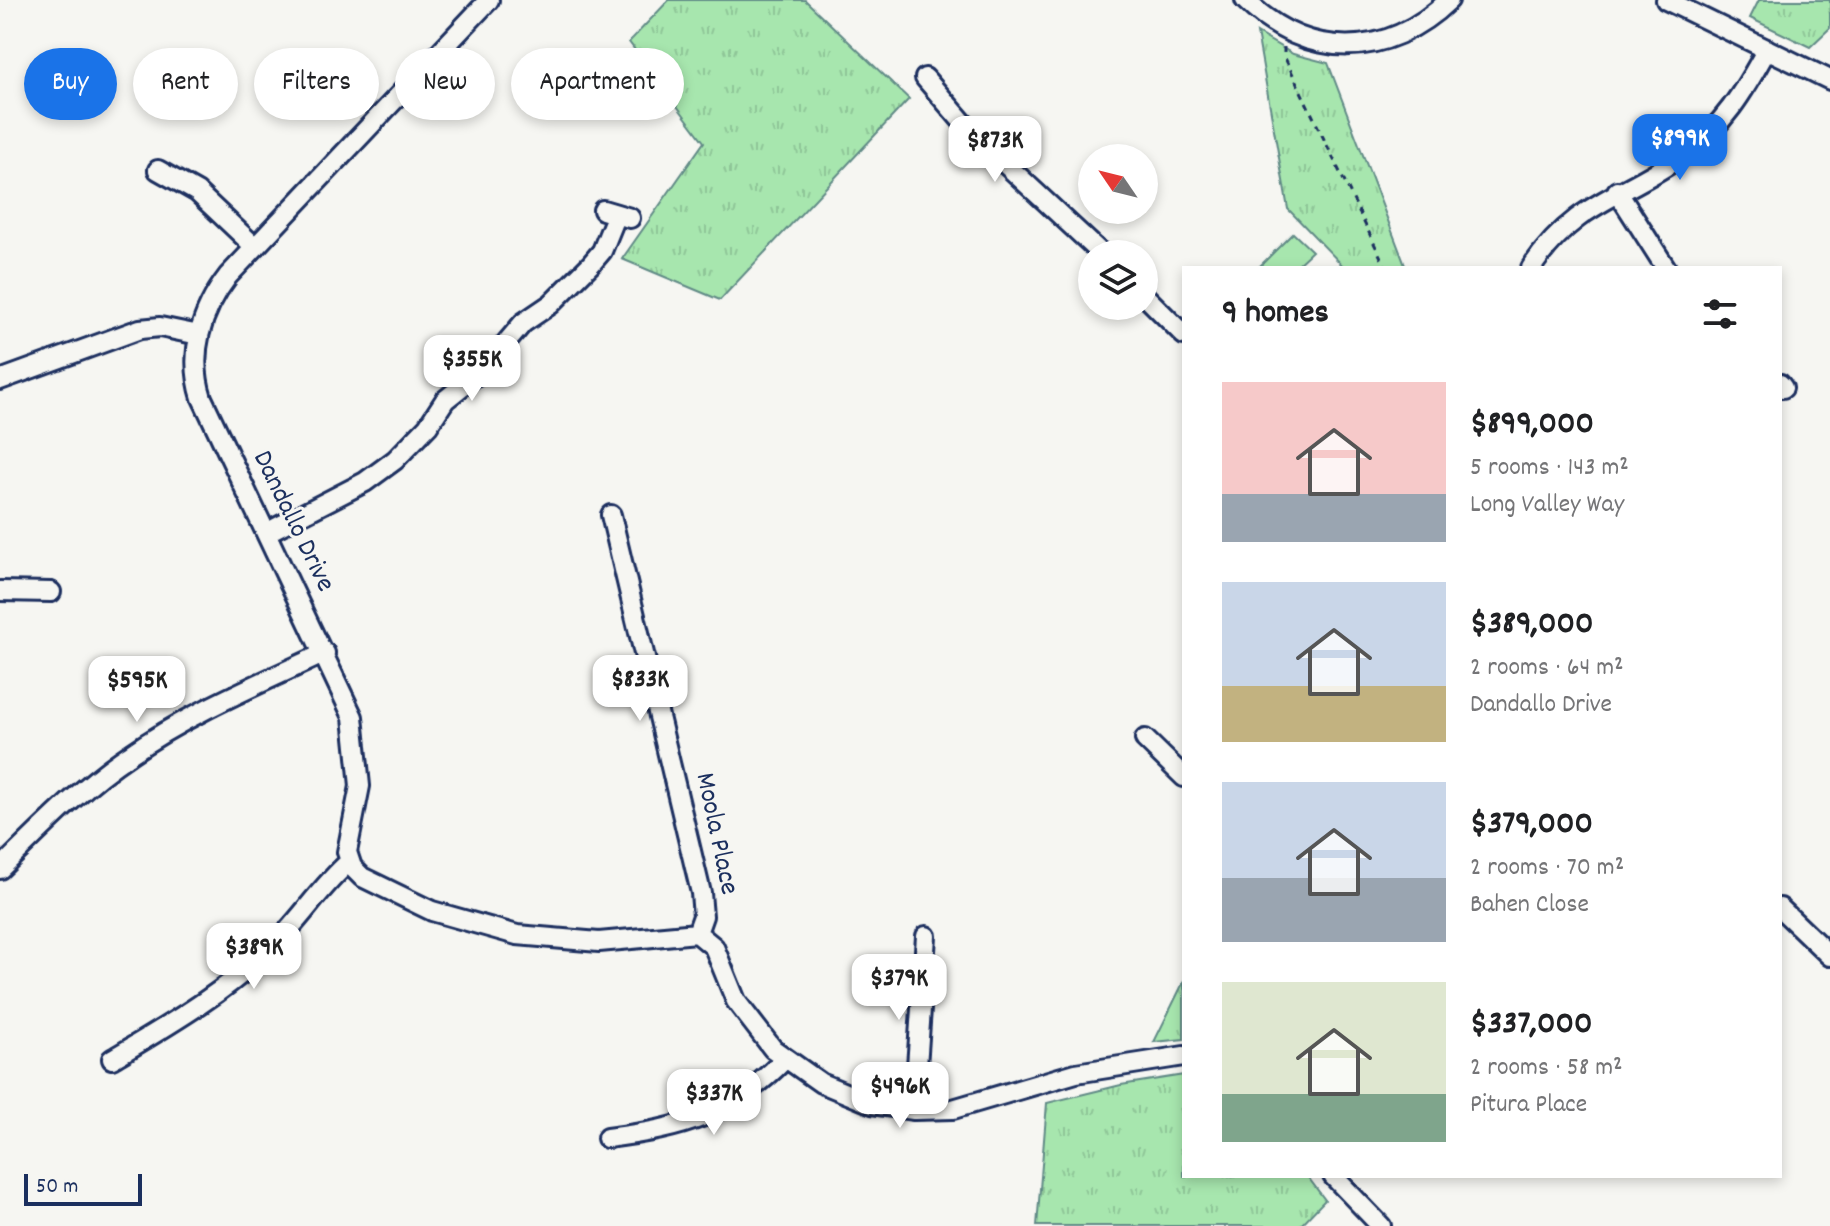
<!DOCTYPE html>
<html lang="en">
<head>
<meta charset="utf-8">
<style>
  :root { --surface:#fff; --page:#f2f2f2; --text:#202124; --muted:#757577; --accent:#1a73e8 }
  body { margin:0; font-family:Dekko,sans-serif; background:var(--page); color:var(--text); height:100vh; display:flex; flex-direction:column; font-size:30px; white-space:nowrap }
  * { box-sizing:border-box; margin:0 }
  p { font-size:26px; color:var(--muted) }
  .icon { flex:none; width:44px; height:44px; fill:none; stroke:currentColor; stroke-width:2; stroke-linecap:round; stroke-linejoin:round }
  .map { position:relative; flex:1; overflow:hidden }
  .sheet { position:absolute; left:1182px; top:266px; width:600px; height:912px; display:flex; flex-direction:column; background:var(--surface); border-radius:0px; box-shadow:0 4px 12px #0003 }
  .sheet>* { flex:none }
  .banner { position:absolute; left:24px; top:48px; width:760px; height:72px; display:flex; gap:16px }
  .needle { width:52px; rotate:305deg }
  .controls { position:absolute; left:1078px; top:144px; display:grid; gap:16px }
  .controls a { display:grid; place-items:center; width:80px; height:80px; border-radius:50%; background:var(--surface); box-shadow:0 4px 12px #0003; font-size:40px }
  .scale { position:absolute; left:24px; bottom:20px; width:118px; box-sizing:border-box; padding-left:8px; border:4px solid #1b2f5e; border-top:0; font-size:22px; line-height:28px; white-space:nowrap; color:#1b2f5e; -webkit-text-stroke:6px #f6f6f2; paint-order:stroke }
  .price { position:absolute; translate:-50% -68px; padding:0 18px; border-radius:16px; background:#fff; color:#222; font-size:26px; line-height:52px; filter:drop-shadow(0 2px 4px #0008) }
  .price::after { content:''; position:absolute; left:50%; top:48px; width:24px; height:18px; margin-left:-12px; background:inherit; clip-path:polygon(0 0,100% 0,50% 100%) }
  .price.active { background:var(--accent); color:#fff }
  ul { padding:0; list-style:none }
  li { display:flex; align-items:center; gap:24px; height:200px; padding:0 40px }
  li span { display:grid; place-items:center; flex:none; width:224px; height:160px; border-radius:0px; color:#555 }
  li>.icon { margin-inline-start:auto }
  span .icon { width:96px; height:96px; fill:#fffc; stroke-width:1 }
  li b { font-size:34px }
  h2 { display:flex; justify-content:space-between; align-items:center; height:96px; padding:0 40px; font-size:34px }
  .pill { padding:0 28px; border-radius:36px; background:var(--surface); box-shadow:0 4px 12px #0003; font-size:28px; line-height:72px }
  .pill.active { background:var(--accent); color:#fff }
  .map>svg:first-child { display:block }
  .grass { fill:#a7e6ae; stroke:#618a86; stroke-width:2 }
  .park { fill:url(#park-tufts); stroke:#618a86; stroke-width:2 }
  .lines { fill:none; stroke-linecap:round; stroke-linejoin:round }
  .street-casing { stroke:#1b2f5e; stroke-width:24 }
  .path { stroke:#1b2f5e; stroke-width:3; stroke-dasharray:6 6; stroke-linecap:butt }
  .street { stroke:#f6f6f2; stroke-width:18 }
  .labels { text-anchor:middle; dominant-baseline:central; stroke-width:6; stroke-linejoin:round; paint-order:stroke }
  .street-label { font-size:28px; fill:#1b2f5e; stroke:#f6f6f2 }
</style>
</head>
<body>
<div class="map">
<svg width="1830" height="1226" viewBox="0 0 1830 1226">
  <defs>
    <pattern id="park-tufts" width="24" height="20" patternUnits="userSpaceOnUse" patternTransform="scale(2)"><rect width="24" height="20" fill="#a7e6ae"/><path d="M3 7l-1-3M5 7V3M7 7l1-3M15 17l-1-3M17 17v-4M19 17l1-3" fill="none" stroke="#8fc698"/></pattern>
  </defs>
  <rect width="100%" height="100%" fill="#f6f6f2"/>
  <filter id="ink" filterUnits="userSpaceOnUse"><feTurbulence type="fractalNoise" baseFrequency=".0125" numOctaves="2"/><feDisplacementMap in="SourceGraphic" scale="16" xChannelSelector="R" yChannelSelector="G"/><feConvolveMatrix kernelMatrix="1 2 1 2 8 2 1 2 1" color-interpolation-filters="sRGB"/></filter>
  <g filter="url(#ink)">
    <!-- grass -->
    <path class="grass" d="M1293,233L1312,251L1294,268H1258Z"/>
    <!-- park -->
    <path class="park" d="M669,0H805L909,99L720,300L622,259L704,142L629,42Z
      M1759,0H1830V28L1810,47L1750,18Z
      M1257,33L1293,54L1328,63L1406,268H1345L1288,209Z
      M1184,981V1039L1154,1042Z
      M1184,1075V1176H1307L1325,1200L1300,1226H1037L1047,1103L1121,1085Z"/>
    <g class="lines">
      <!-- street casing -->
      <g class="street-casing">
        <path id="street" d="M489,0L228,276C201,311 188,354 202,398L353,717L360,786L347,852L352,867L362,877L432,911L517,935L599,942L697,933L714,947L736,1001L773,1049L821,1083L872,1104L914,1110L953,1109L1076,1073L1184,1056
          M1245,0C1307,61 1387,60 1449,0
          M1666,0L1830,80
          M925,78L973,134L1102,254
          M158,170L197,192L255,247
          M1617,191L1666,268
          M603,210L630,218
          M1531,268C1577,200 1623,198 1683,155C1722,128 1745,90 1767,49
          M1144,295L1184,335
          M0,380L140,329L160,327L199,335
          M1780,384L1783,388
          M611,515L701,893L703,916L697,933
          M266,533L365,482L395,460L428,426L445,400L485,368L523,323L551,304L591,264L602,251L617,214
          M0,591L51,592
          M1145,739L1184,777
          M0,869C41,829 81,787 129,755C189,713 259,684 325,653
          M1780,908L1830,956
          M112,1059C169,1025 226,992 274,945C301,919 321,886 349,862
          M914,1110L926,936
          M607,1138C684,1128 729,1116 785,1059
          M1333,1176L1381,1226"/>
      </g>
      <!-- path -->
      <path class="path" d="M1284,47V56L1386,268"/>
      <!-- street -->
      <use href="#street" class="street"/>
    </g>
  </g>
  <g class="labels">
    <!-- street labels -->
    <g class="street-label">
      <text transform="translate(292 522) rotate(64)">Dandallo Drive</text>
      <text transform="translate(715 834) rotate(78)">Moola Place</text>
    </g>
  </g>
</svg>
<div class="controls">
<a><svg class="needle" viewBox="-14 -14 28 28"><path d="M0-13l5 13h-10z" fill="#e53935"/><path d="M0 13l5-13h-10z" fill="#757577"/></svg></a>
<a><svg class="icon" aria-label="layers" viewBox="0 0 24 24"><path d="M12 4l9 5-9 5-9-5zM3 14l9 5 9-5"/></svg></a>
</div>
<div class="scale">50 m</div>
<b class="price active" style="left:1680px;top:182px">$899K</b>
<b class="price" style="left:995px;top:184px">$873K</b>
<b class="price" style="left:472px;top:403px">$355K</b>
<b class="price" style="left:640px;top:723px">$833K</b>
<b class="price" style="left:137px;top:724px">$595K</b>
<b class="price" style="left:254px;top:991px">$389K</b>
<b class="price" style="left:899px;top:1022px">$379K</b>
<b class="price" style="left:900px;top:1130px">$496K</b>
<b class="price" style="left:714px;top:1137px">$337K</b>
<div class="banner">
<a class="pill active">Buy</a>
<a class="pill">Rent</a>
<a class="pill">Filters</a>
<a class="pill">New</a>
<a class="pill">Apartment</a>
</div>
<section class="sheet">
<h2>9 homes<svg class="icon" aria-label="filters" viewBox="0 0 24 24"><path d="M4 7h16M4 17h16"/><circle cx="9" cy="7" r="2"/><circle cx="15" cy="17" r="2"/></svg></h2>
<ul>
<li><span style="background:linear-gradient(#f6c9c9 70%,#9aa5b1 0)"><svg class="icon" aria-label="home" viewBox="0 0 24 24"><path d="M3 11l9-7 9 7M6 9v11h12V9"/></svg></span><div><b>$899,000</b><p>5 rooms · 143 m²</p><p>Long Valley Way</p></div></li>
<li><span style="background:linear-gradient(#c9d6e8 65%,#c2b280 0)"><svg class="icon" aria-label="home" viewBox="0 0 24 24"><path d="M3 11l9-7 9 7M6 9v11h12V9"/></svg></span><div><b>$389,000</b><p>2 rooms · 64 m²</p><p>Dandallo Drive</p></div></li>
<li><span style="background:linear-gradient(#c9d6e8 60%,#9aa5b1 0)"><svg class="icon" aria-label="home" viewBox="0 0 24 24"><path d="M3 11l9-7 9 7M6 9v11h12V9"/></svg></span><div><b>$379,000</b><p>2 rooms · 70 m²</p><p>Bahen Close</p></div></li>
<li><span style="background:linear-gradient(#dfe7d0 70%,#7fa58c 0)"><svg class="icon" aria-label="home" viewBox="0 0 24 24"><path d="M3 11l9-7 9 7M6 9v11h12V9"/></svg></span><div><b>$337,000</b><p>2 rooms · 58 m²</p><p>Pitura Place</p></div></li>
</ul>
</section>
</div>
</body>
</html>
